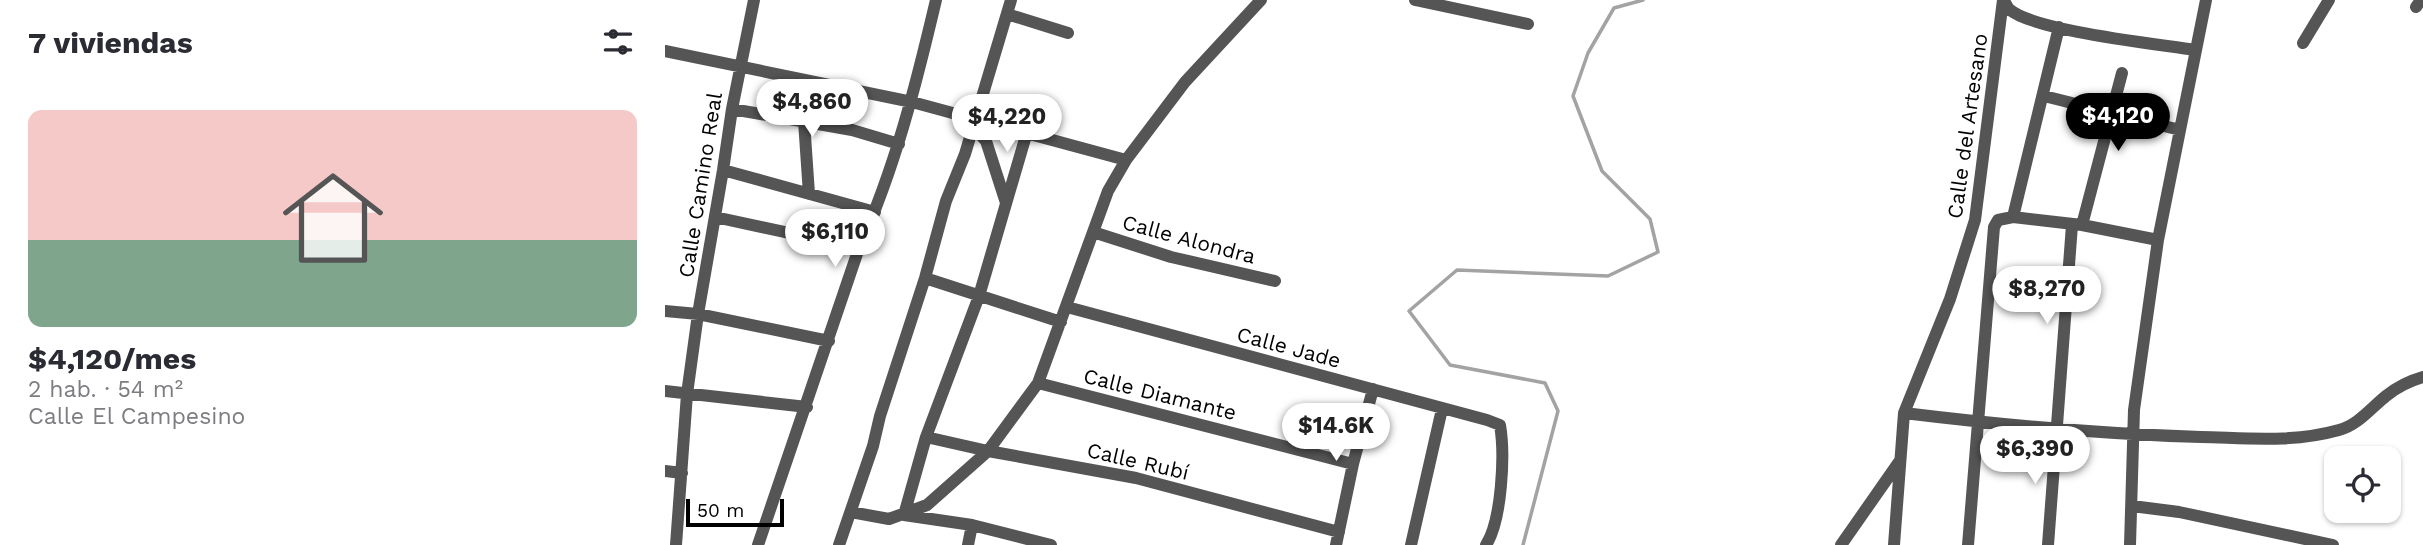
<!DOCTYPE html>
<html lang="es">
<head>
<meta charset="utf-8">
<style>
  :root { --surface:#fff; --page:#f7f7f7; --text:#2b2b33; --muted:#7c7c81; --accent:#000 }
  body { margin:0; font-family:"Work Sans",sans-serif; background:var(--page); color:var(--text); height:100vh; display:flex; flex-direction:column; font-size:26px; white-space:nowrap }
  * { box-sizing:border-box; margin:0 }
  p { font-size:23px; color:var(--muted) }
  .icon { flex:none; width:38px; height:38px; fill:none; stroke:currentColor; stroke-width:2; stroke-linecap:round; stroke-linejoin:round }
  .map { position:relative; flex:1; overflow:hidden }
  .details { display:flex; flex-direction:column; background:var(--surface); width:665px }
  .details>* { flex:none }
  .tools { position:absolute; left:1659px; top:446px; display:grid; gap:14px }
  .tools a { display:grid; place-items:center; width:77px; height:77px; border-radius:14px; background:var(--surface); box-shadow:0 2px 5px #0004; font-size:35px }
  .scale { position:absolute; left:21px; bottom:18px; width:98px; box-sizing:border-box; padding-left:7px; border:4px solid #000; border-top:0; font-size:19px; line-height:24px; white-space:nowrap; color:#000; -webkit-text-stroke:5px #fff; paint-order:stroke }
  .price { position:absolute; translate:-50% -60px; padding:0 16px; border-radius:24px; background:#fff; color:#222; font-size:23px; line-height:46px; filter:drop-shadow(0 2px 4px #0008) }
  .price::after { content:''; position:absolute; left:50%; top:42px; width:21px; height:16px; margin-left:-10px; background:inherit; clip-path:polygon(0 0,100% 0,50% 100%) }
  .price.selected { background:var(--accent); color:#fff }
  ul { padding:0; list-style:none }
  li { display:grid; align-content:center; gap:14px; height:371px; padding:0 28px }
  li span { display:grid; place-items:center; height:217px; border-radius:14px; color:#555 }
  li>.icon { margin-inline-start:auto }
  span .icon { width:126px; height:126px; fill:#fffc; stroke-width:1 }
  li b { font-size:30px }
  h2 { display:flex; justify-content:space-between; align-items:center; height:84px; padding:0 28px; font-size:30px }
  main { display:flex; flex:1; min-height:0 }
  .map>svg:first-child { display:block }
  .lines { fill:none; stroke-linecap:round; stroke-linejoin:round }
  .stream { stroke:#a3a3a3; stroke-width:3.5 }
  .street { stroke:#555; stroke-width:12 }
  .labels { text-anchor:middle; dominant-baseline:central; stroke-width:5; stroke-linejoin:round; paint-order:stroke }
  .street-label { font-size:21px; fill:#000; stroke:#fff }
</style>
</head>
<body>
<main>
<section class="details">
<h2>7 viviendas<svg class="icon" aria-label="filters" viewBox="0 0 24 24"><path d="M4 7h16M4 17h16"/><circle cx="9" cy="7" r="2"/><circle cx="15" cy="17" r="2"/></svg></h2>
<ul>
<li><span style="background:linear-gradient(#f6c9c9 60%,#7fa58c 0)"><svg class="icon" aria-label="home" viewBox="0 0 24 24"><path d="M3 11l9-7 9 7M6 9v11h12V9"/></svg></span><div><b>$4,120/mes</b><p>2 hab. · 54 m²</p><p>Calle El Campesino</p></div></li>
</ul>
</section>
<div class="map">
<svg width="1758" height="545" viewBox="0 0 1758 545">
  <rect width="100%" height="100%" fill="#fff"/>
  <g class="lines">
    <!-- stream -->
    <path class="stream" d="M858,545L893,411L880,383L785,365L744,311L792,270L943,276L993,252L985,219L937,171L908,96L923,53L949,8L978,0"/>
    <!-- street -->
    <path class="street" d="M750,0L863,24
      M1339,0C1339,1 1343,8 1344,9C1368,31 1493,44 1530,50
      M1751,7L1756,0
      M342,14L403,33
      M1638,43L1664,0
      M0,51L247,102L461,160
      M1379,96L1515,130
      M67,109L187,130L234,144
      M139,121L144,194
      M308,127L321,141L341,203
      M362,132L314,296L261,437L239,515L307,525L386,545
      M58,170L210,212
      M50,217L194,248
      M1348,217L1394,27
      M1417,225L1457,73
      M428,232L506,257L610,281
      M260,278L396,322
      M402,307L822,420L835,425C840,454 837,520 821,545
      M0,311L33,314L164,341
      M373,383L688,464
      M0,391L142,407
      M1239,413C1337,425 1437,434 1536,437C1583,438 1628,443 1674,430C1693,425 1706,408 1721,396C1732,387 1744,381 1758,377
      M261,437L323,451L471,478L674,532
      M0,471L17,473
      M1467,506L1514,512L1668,545
      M186,512L224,519L262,505L323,451L373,383L443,191L461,160L520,82L596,0
      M11,545L22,394L33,314L58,170L67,109L89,0
      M93,545L194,248C230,168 251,85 271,0
      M174,545L208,446L215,416L260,278L281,201L300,154L346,0
      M303,545L307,525
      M671,545L688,464L708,389
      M746,545L777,409
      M1176,545L1234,462
      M1229,545L1239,413L1285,299L1310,220L1338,0
      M1303,545L1329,227L1333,220L1348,217L1417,225L1493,240
      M1383,545L1407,225
      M1465,545L1469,410L1493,240L1541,0"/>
  </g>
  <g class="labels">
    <!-- street labels -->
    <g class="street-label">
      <text transform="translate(1302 126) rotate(-82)">Calle del Artesano</text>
      <text transform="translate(35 185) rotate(-81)">Calle Camino Real</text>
      <text transform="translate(524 239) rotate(15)">Calle Alondra</text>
      <text transform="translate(624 347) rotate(15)">Calle Jade</text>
      <text transform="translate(495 394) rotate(14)">Calle Diamante</text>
      <text transform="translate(473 461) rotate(13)">Calle Rubí</text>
    </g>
  </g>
</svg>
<div class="tools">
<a><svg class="icon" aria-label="locate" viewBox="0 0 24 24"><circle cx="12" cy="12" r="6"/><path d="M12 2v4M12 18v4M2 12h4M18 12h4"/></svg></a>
</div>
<div class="scale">50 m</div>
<b class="price" style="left:147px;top:139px">$4,860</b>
<b class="price selected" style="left:1453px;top:153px">$4,120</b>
<b class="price" style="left:342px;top:154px">$4,220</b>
<b class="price" style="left:170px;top:269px">$6,110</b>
<b class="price" style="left:1382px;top:326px">$8,270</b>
<b class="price" style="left:671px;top:463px">$14.6K</b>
<b class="price" style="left:1370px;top:486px">$6,390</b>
</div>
</main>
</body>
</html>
